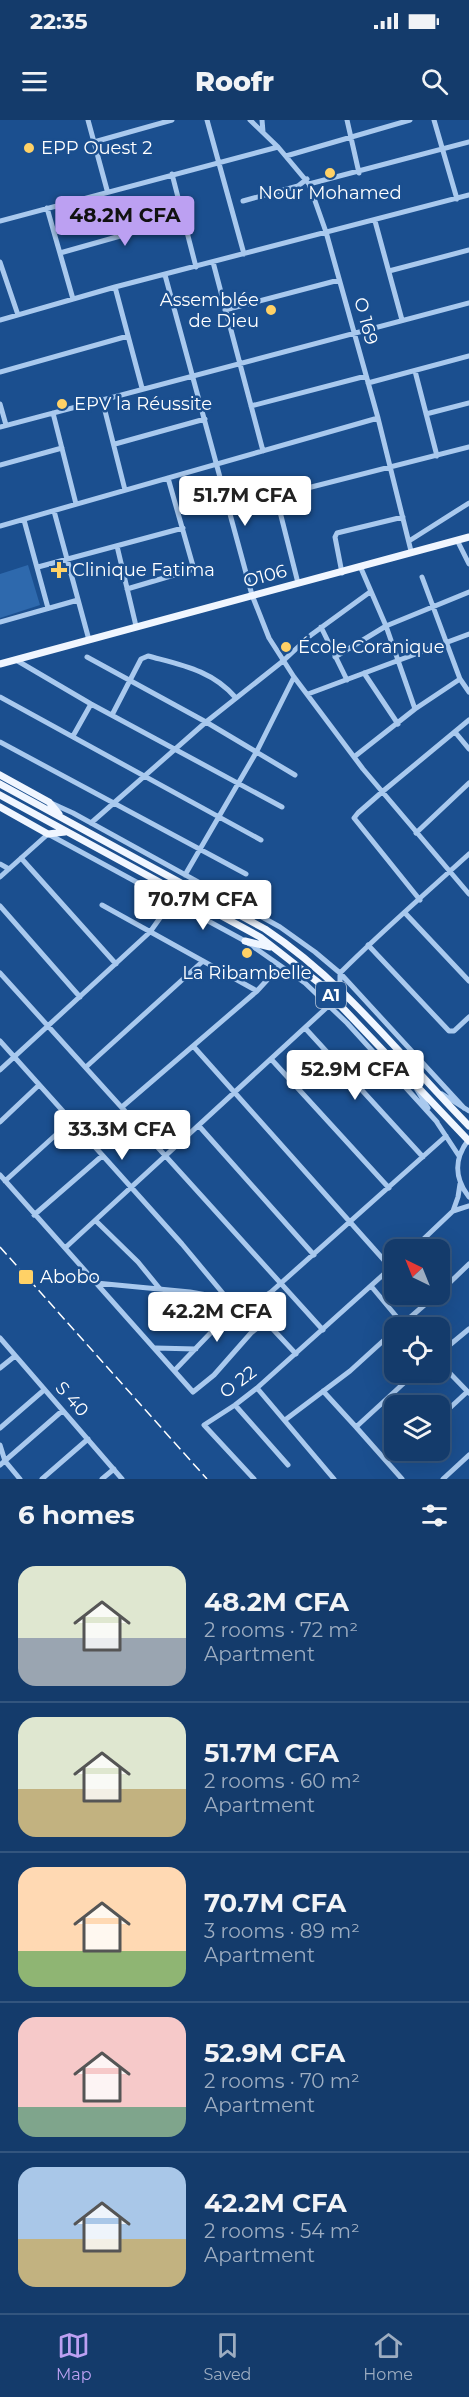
<!DOCTYPE html>
<html lang="en">
<head>
<meta charset="utf-8">
<style>
  :root { --surface:#143b6b; --page:#214673; --text:#f1f3f6; --muted:#9dadc1; --line:#33557e; --accent:#bca0f2 }
  body { margin:0; font-family:Montserrat,sans-serif; background:var(--page); color:var(--text); height:100vh; display:flex; flex-direction:column; font-size:22px; white-space:nowrap }
  * { box-sizing:border-box; margin:0 }
  p { font-size:20px; color:var(--muted) }
  .icon { flex:none; width:33px; height:33px; fill:none; stroke:currentColor; stroke-width:2; stroke-linecap:round; stroke-linejoin:round }
  .map { position:relative; height:1359px; overflow:hidden }
  .sheet { display:flex; flex-direction:column; background:var(--surface); flex:1 }
  .sheet>* { flex:none }
  .needle { width:39px; rotate:317deg }
  .controls { position:absolute; left:384px; top:1119px; display:grid; gap:12px }
  .controls a { display:grid; place-items:center; width:66px; height:66px; border-radius:12px; background:var(--surface); box-shadow:0 6px 24px #0002,0 0 0 2px var(--line); font-size:30px }
  .price { position:absolute; translate:-50% -51px; padding:0 14px; border-radius:6px; background:#fff; color:#222; font-size:20px; line-height:39px; filter:drop-shadow(0 2px 3px #0008) }
  .price::after { content:''; position:absolute; left:50%; top:36px; width:18px; height:14px; margin-left:-9px; background:inherit; clip-path:polygon(0 0,100% 0,50% 100%) }
  .price.current { background:var(--accent); color:#111 }
  ul { padding:0; list-style:none }
  li { display:flex; align-items:center; gap:18px; height:150px; padding:0 18px }
  li+li { border-top:2px solid var(--line) }
  li span { display:grid; place-items:center; flex:none; width:168px; height:120px; border-radius:18px; color:#555 }
  li>.icon { margin-inline-start:auto }
  span .icon { width:72px; height:72px; fill:#fffc; stroke-width:1 }
  li b { font-size:26px }
  h2 { display:flex; justify-content:space-between; align-items:center; height:72px; padding:0 18px; font-size:26px }
  .status { display:flex; justify-content:space-between; align-items:center; height:42px; padding:0 30px; background:var(--surface); direction:ltr }
  .status svg { height:16px; fill:currentColor }
  header { display:flex; justify-content:space-between; align-items:center; height:78px; padding:0 18px; background:var(--surface); font-size:27px; font-weight:800 }
  .tabs { display:flex; justify-content:space-around; align-items:center; height:84px; border-top:2px solid var(--line); background:var(--surface); font-size:16px; color:var(--muted) }
  .tabs a { display:grid; justify-items:center; gap:3px }
  .tabs .current { color:var(--accent) }
  .map>svg:first-child { display:block }
  .green { fill:#2e69ad }
  .lines { fill:none; stroke-linecap:round; stroke-linejoin:round }
  .minor { stroke:#a9c9ee; stroke-width:5 }
  .major { stroke:#f0f6ff; stroke-width:7 }
  .rail { stroke:#fff; stroke-width:1.5; stroke-dasharray:10 4.5; stroke-linecap:butt }
  .poi-dot { fill:#ffd166; stroke:#1b4f8f; stroke-width:2 }
  .labels { text-anchor:middle; dominant-baseline:central; stroke-width:5; stroke-linejoin:round; paint-order:stroke }
  .shield { fill:#1b4f8f; stroke:#bbcadd; stroke-width:1.5 }
  .shield-label { font-size:16px; font-weight:bold; fill:#fff }
  .poi-label { font-size:18px; fill:#fff; stroke:#1b4f8f; text-anchor:start }
  .street-label { font-size:18px; fill:#fff; stroke:#1b4f8f }
</style>
</head>
<body>
<div class="status"><b>22:35</b><svg viewBox="0 0 49 12"><path d="M0 12V9h3v3zM5 12V6h3v6zM10 12V3h3v9zM15 12V0h3v12zM26 1h20v11H26zM47 4h2v5h-2z"/></svg></div>
<header><svg class="icon" aria-label="menu" viewBox="0 0 24 24"><path d="M4 6h16M4 12h16M4 18h16"/></svg>Roofr<svg class="icon" aria-label="search" viewBox="0 0 24 24"><circle cx="10" cy="10" r="6"/><path d="M15 15l6 6"/></svg></header>
<div class="map">
<svg width="469" height="1359" viewBox="0 0 469 1359">
  <rect width="100%" height="100%" fill="#1b4f8f"/>
  <!-- green -->
  <path class="green" d="M28,445L40,485L0,498V454Z"/>
  <g class="lines">
    <!-- minor -->
    <path class="minor" d="M88,0L107,70
      M207,0L244,134
      M250,0L278,27L309,64L326,112L378,298L411,431
      M262,0L263,12
      M347,0L359,53
      M434,0L457,79
      M94,22L172,0
      M286,36L410,0
      M172,54L196,147
      M309,64L469,22
      M243,81L298,66L307,59
      M47,88L73,179
      M0,101L278,27
      M375,101L402,200
      M60,133L184,98
      M0,142L18,195
      M213,142L263,331
      M389,151L469,130
      M165,155L252,475L269,518L294,557L363,649L469,774
      M115,167L142,268
      M225,190L339,160
      M0,200L115,167L469,75
      M415,251L437,336
      M0,252L128,216
      M368,263L469,236
      M102,279L125,370
      M0,284L6,305
      M251,286L366,256
      M53,293L76,384
      M426,294L469,283
      M0,307L469,183
      M115,324L205,299
      M0,345L62,328
      M276,376L298,463
      M54,391L89,520
      M229,391L276,376L469,327
      M24,400L48,488
      M0,406L378,298
      M457,420L469,444
      M409,421L469,383
      M117,426L136,506
      M360,446L386,506L415,589
      M38,447L183,408
      M342,453L335,417L337,413L403,397
      M422,457L460,559L469,572
      M127,469L191,450L193,446L168,358
      M0,502L78,480
      M321,507L347,560
      M87,537L206,602L295,655
      M335,537L386,506L469,472
      M16,540L91,584L282,687
      M364,553L398,604
      M308,574L469,514
      M0,577L261,720
      M112,595L141,539L148,536C181,545 212,550 236,578
      M455,612L469,629
      M73,616L91,584
      M0,622L246,754
      M354,637L415,589L460,559
      M51,683L73,693L280,807L315,832L340,853L464,988
      M91,703L206,602L283,541L311,515L370,472
      M416,713L469,663
      M21,738L116,844
      M0,744L9,749
      M185,755L257,631L294,557
      M0,757L48,714L245,821L305,863L347,903L437,1002
      M420,780L354,698L358,693L382,672L469,600
      M102,785L257,871
      M0,786L80,877
      M405,793L469,861
      M368,825L449,911H454L469,897
      M0,853L323,1210
      M345,873L340,863V853C382,811 426,773 469,734
      M305,908L423,1037
      M0,921L182,1124L226,1177
      M194,927L391,1148
      M271,939L389,1068
      M86,947L203,841
      M0,950L150,812L172,781
      M416,968L428,988
      M442,974L469,991
      M122,987L257,871L280,846
      M436,1001L459,1036
      M0,1002L39,965
      M199,1006L314,1135
      M469,1019C454,1038 454,1058 469,1077
      M0,1055L193,1272L214,1255L251,1213L264,1203L268,1204L296,1234
      M5,1061L71,1001
      M453,1091L458,1077L460,1064
      M34,1095L102,1036
      M96,1101L138,1142L160,1169
      M65,1128L336,879
      M412,1130L453,1091L469,1086
      M96,1163L190,1172L235,1180L260,1179L271,1172L446,1016
      M371,1166L406,1208
      M440,1172L469,1144
      M398,1208L437,1174
      M0,1218L122,1359
      M155,1228L196,1229
      M440,1233L469,1209
      M440,1243L469,1273
      M0,1248L15,1236
      M175,1250L222,1201L235,1180
      M257,1268L334,1359
      M323,1271L356,1307
      M235,1285L288,1345
      M440,1297L467,1272
      M285,1300L350,1251L394,1211
      M0,1308L44,1270
      M0,1325L5,1341L20,1359
      M387,1342L401,1330
      M0,1345L62,1291
      M42,1359L88,1319
      M102,1359L114,1349
      M254,1359L204,1305L235,1285L257,1268L394,1145
      M402,1359L356,1307L416,1252
      M443,1359L469,1335"/>
    <!-- major -->
    <path class="major" d="M0,544L469,417
      M0,655L49,682L59,694
      M0,664L265,809C345,862 402,938 469,1006
      M0,675L260,817L319,863L469,1021
      M0,687L48,714L65,712
      M245,821L270,827"/>
    <!-- rail -->
    <path class="rail" d="M0,1127L207,1359"/>
  </g>
  <!-- markers -->
  <g class="poi-dot">
    <circle cx="29" cy="28" r="6"/>
    <circle cx="330" cy="53" r="6"/>
    <circle cx="271" cy="190" r="6"/>
    <circle cx="62" cy="284" r="6"/>
    <path d="M56 441h6v6h6v6h-6v6h-6v-6h-6v-6h6z"/>
    <circle cx="286" cy="527" r="6"/>
    <circle cx="247" cy="833" r="6"/>
    <rect x="18" y="1149" width="16" height="16" rx="3"/>
  </g>
  <g class="labels">
    <!-- shield labels -->
    <rect class="shield" x="316" y="862" width="30" height="26" rx="4.5"/>
    <g class="shield-label">
      <text x="331" y="875">A1</text>
    </g>
    <!-- poi labels -->
    <g class="poi-label">
      <text x="41" y="28">EPP Ouest 2</text>
      <text x="330" y="73" text-anchor="middle">Nour Mohamed</text>
      <text x="259" y="180" text-anchor="end">Assemblée<tspan x="259" dy="21">de Dieu</tspan></text>
      <text x="74" y="284">EPV la Réussite</text>
      <text x="72" y="450">Clinique Fatima</text>
      <text x="298" y="527">École Coranique</text>
      <text x="247" y="853" text-anchor="middle">La Ribambelle</text>
      <text x="40" y="1157">Abobo</text>
    </g>
    <!-- street labels -->
    <g class="street-label">
      <text transform="translate(366 201) rotate(75)">O 169</text>
      <text transform="translate(265 456) rotate(-15)">O106</text>
      <text transform="translate(238 1262) rotate(-37)">O 22</text>
      <text transform="translate(72 1279) rotate(48)">S 40</text>
    </g>
  </g>
</svg>
<div class="controls">
<a><svg class="needle" viewBox="-14 -14 28 28"><path d="M0-13l5 13h-10z" fill="#e53935"/><path d="M0 13l5-13h-10z" fill="#9dadc1"/></svg></a>
<a><svg class="icon" aria-label="locate" viewBox="0 0 24 24"><circle cx="12" cy="12" r="6"/><path d="M12 2v4M12 18v4M2 12h4M18 12h4"/></svg></a>
<a><svg class="icon" aria-label="layers" viewBox="0 0 24 24"><path d="M12 4l9 5-9 5-9-5zM3 14l9 5 9-5"/></svg></a>
</div>
<b class="price current" style="left:125px;top:127px">48.2M CFA</b>
<b class="price" style="left:245px;top:407px">51.7M CFA</b>
<b class="price" style="left:203px;top:811px">70.7M CFA</b>
<b class="price" style="left:355px;top:981px">52.9M CFA</b>
<b class="price" style="left:122px;top:1041px">33.3M CFA</b>
<b class="price" style="left:217px;top:1223px">42.2M CFA</b>
</div>
<section class="sheet">
<h2>6 homes<svg class="icon" aria-label="filters" viewBox="0 0 24 24"><path d="M4 7h16M4 17h16"/><circle cx="9" cy="7" r="2"/><circle cx="15" cy="17" r="2"/></svg></h2>
<ul>
<li><span style="background:linear-gradient(#dfe7d0 60%,#9aa5b1 0)"><svg class="icon" aria-label="home" viewBox="0 0 24 24"><path d="M3 11l9-7 9 7M6 9v11h12V9"/></svg></span><div><b>48.2M CFA</b><p>2 rooms · 72 m²</p><p>Apartment</p></div></li>
<li><span style="background:linear-gradient(#dfe7d0 60%,#c2b280 0)"><svg class="icon" aria-label="home" viewBox="0 0 24 24"><path d="M3 11l9-7 9 7M6 9v11h12V9"/></svg></span><div><b>51.7M CFA</b><p>2 rooms · 60 m²</p><p>Apartment</p></div></li>
<li><span style="background:linear-gradient(#ffd9b3 70%,#8fb573 0)"><svg class="icon" aria-label="home" viewBox="0 0 24 24"><path d="M3 11l9-7 9 7M6 9v11h12V9"/></svg></span><div><b>70.7M CFA</b><p>3 rooms · 89 m²</p><p>Apartment</p></div></li>
<li><span style="background:linear-gradient(#f6c9c9 75%,#7fa58c 0)"><svg class="icon" aria-label="home" viewBox="0 0 24 24"><path d="M3 11l9-7 9 7M6 9v11h12V9"/></svg></span><div><b>52.9M CFA</b><p>2 rooms · 70 m²</p><p>Apartment</p></div></li>
<li><span style="background:linear-gradient(#a9c7e8 60%,#c2b280 0)"><svg class="icon" aria-label="home" viewBox="0 0 24 24"><path d="M3 11l9-7 9 7M6 9v11h12V9"/></svg></span><div><b>42.2M CFA</b><p>2 rooms · 54 m²</p><p>Apartment</p></div></li>
</ul>
</section>
<nav class="tabs">
<a class="current"><svg class="icon" aria-label="map" viewBox="0 0 24 24"><path d="M3 6l6-2 6 2 6-2v14l-6 2-6-2-6 2zM9 4v14M15 6v14"/></svg>Map</a>
<a><svg class="icon" aria-label="saved" viewBox="0 0 24 24"><path d="M7 4h10v16l-5-4-5 4z"/></svg>Saved</a>
<a><svg class="icon" aria-label="home" viewBox="0 0 24 24"><path d="M3 11l9-7 9 7M6 9v11h12V9"/></svg>Home</a>
</nav>
</body>
</html>
